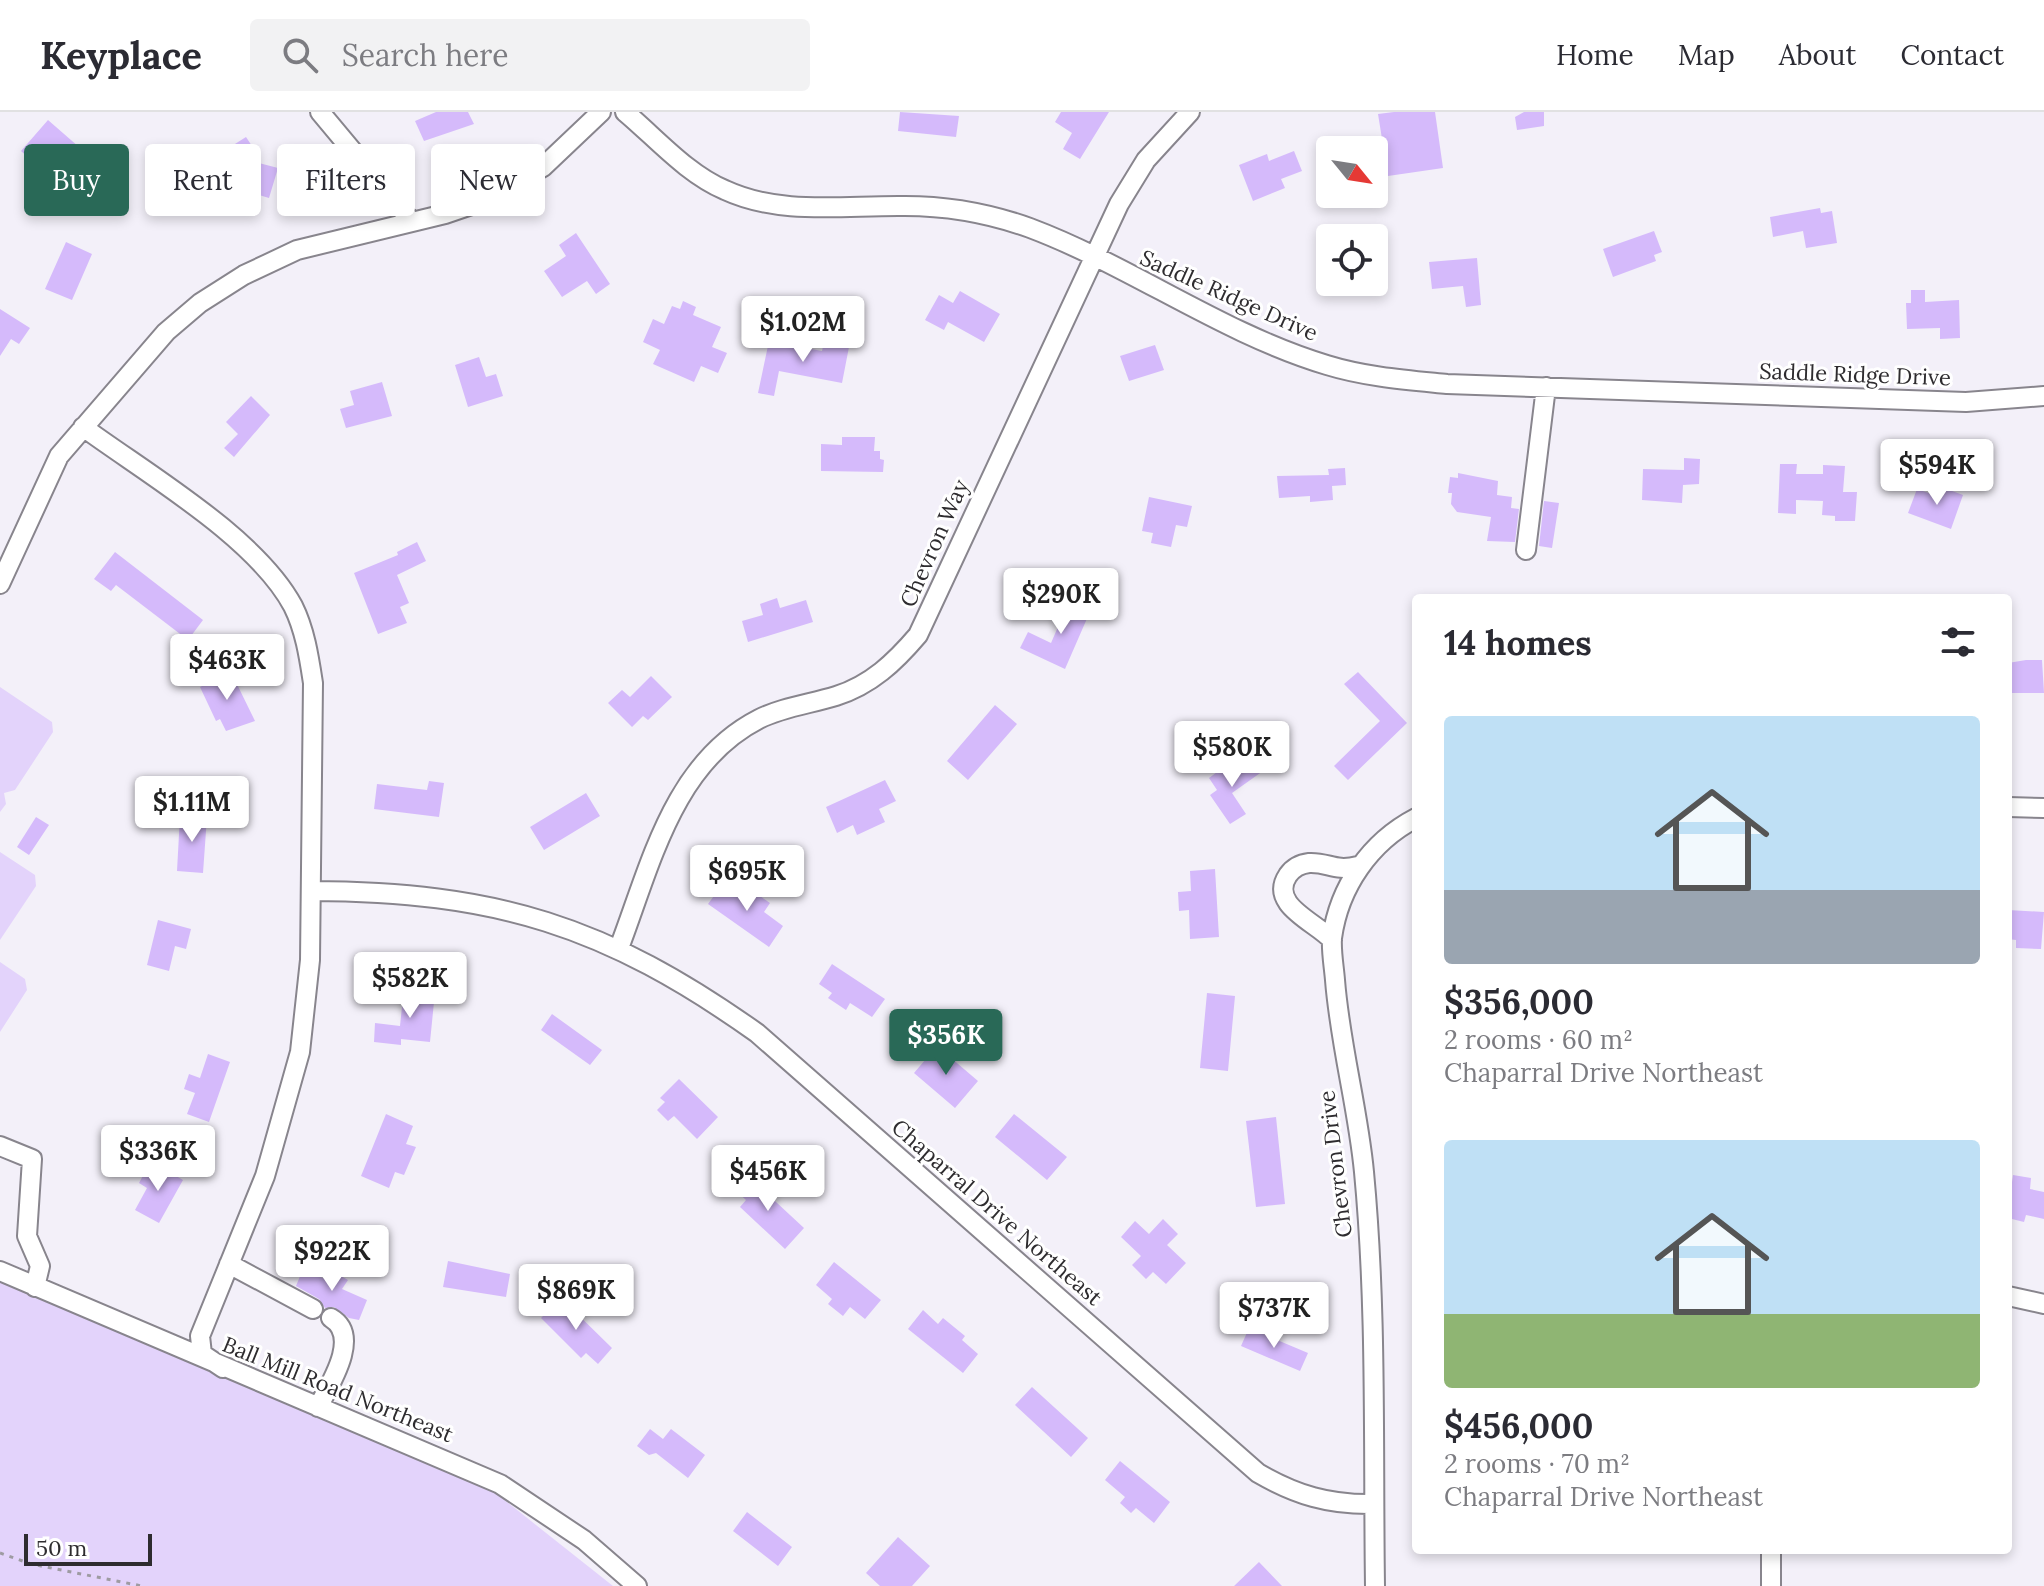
<!DOCTYPE html>
<html lang="en">
<head>
<meta charset="utf-8">
<style>
  :root { --surface:#fff; --page:#f2f2f3; --text:#2b2b33; --muted:#7c7c81; --line:#e1e1e2; --accent:#296957 }
  body { margin:0; font-family:Lora,serif; background:var(--page); color:var(--text); height:100vh; display:flex; flex-direction:column; font-size:30px; white-space:nowrap }
  * { box-sizing:border-box; margin:0 }
  p { font-size:26px; color:var(--muted) }
  .icon { flex:none; width:44px; height:44px; fill:none; stroke:currentColor; stroke-width:2; stroke-linecap:round; stroke-linejoin:round }
  .map { position:relative; flex:1; overflow:hidden }
  .panel { position:absolute; left:1412px; top:482px; width:600px; height:960px; display:flex; flex-direction:column; background:var(--surface); border-radius:8px; box-shadow:0 4px 12px #0003 }
  .panel>* { flex:none }
  .hud { position:absolute; left:24px; top:32px; width:760px; height:72px; display:flex; gap:16px }
  .needle { width:52px; rotate:120deg }
  .fabs { position:absolute; left:1316px; top:24px; display:grid; gap:16px }
  .fabs a { display:grid; place-items:center; width:72px; height:72px; border-radius:8px; background:var(--surface); box-shadow:0 4px 12px #0003; font-size:40px }
  .scale { position:absolute; left:24px; bottom:20px; width:128px; box-sizing:border-box; padding-left:8px; border:4px solid #2e2c2f; border-top:0; font-size:22px; line-height:28px; white-space:nowrap; color:#2e2c2f; -webkit-text-stroke:6px #fff; paint-order:stroke }
  .price { position:absolute; translate:-50% -68px; padding:0 18px; border-radius:8px; background:#fff; color:#222; font-size:26px; line-height:52px; filter:drop-shadow(0 2px 4px #0008) }
  .price::after { content:''; position:absolute; left:50%; top:48px; width:24px; height:18px; margin-left:-12px; background:inherit; clip-path:polygon(0 0,100% 0,50% 100%) }
  .price.current { background:var(--accent); color:#fff }
  ul { padding:0; list-style:none }
  li { display:grid; align-content:center; gap:16px; height:424px; padding:0 32px }
  li span { display:grid; place-items:center; height:248px; border-radius:8px; color:#555 }
  li>.icon { margin-inline-start:auto }
  span .icon { width:144px; height:144px; fill:#fffc; stroke-width:1 }
  li b { font-size:34px }
  h2 { display:flex; justify-content:space-between; align-items:center; height:96px; padding:0 32px; font-size:34px }
  .tag { padding:0 28px; border-radius:8px; background:var(--surface); box-shadow:0 4px 12px #0003; font-size:28px; line-height:72px }
  .tag.current { background:var(--accent); color:#fff }
  header { display:flex; align-items:center; gap:48px; box-sizing:border-box; height:112px; padding:0 40px; background:var(--surface); border-bottom:2px solid var(--line) }
  header strong { font-size:38px }
  nav { display:flex; gap:44px; margin-inline-start:auto; font-size:28px }
  .search { width:560px; height:72px; background:var(--page); display:flex; align-items:center; gap:20px; box-sizing:border-box; padding:0 28px; border-radius:8px; color:var(--muted); font-size:30px }
  .map>svg:first-child { display:block }
  .green { fill:#e3d3fb }
  .building { fill:#d5bafb }
  .lines { fill:none; stroke-linecap:round; stroke-linejoin:round }
  .minor-casing { stroke:#88858d; stroke-width:22 }
  .path { stroke:#9e9ba2; stroke-width:3; stroke-dasharray:4 6; stroke-linecap:butt }
  .minor { stroke:#fff; stroke-width:18 }
  .labels { text-anchor:middle; dominant-baseline:central; stroke-width:6; stroke-linejoin:round; paint-order:stroke }
  .street-label { font-size:22px; fill:#2e2c2f; stroke:#fff }
</style>
</head>
<body>
<header>
<strong>Keyplace</strong>
<div class="search"><svg class="icon" aria-label="search" viewBox="0 0 24 24"><circle cx="10" cy="10" r="6"/><path d="M15 15l6 6"/></svg>Search here</div>
<nav><a>Home</a><a>Map</a><a>About</a><a>Contact</a></nav>
</header>
<div class="map">
<svg width="2044" height="1474" viewBox="0 0 2044 1474">
  <rect width="100%" height="100%" fill="#f3f0f9"/>
  <!-- green -->
  <path class="green" d="M0,575L52,610L53,620L15,678L4,681L6,692L0,700Z
    M0,740L35,763L36,774L0,828Z
    M0,850L25,867L27,878L0,920Z
    M0,1165L488,1375L613,1474H0Z"/>
  <!-- building -->
  <path class="building" d="M436,0H468L474,12L424,29L415,9Z
    M900,0L959,4L956,25L898,19Z
    M1061,0H1109L1080,47L1063,37L1072,21L1055,10Z
    M1394,0H1435L1443,56L1388,64L1378,2Z
    M1524,0H1544V14L1517,18L1515,5Z
    M48,8L87,42L64,68L45,52L41,57L21,39Z
    M246,25L256,40L236,52L227,37Z
    M1294,39L1302,59L1281,67L1285,76L1253,89L1239,53L1267,42L1269,49Z
    M255,50L278,56L269,86L246,79Z
    M1820,96L1821,101L1832,99L1837,131L1806,136L1803,119L1773,125L1770,105Z
    M1654,119L1662,140L1654,143L1656,149L1613,165L1603,137Z
    M576,121L610,172L596,182L587,169L562,185L544,159L566,144L559,133Z
    M66,130L92,142L72,188L45,177Z
    M1477,146L1481,193L1466,195L1463,174L1432,177L1429,150Z
    M1911,178H1925V190L1959,188L1960,226L1940,227V216L1907,217L1906,191H1911Z
    M960,179L1000,202L984,230L948,210L944,218L925,208L939,183L953,191Z
    M683,189L696,195L693,203L721,215L712,235L727,241L718,261L701,254L694,270L653,252L660,238L643,230L653,207L664,212L672,194L680,197Z
    M0,197L30,216L19,232L11,227L0,244Z
    M769,229L822,239L824,230L849,235L842,271L779,259L774,284L758,281Z
    M1155,233L1164,258L1129,269L1120,244Z
    M479,245L486,265L496,262L503,284L468,295L455,253Z
    M382,270L392,304L346,316L340,297L354,293L350,279Z
    M251,284L270,303L234,345L224,336L238,322L226,310Z
    M842,325H875L874,339H880V347L884,348L883,360L821,359V332L842,333Z
    M1684,346L1700,347L1699,372L1683,373L1682,391L1642,388L1643,357L1684,358Z
    M1780,352H1797L1796,362H1823V353L1845,354L1843,380H1857L1855,409H1835V404L1822,403L1823,389L1796,388V402L1778,401Z
    M1345,356L1346,373L1332,374L1333,388L1310,390V384L1279,386L1277,364L1329,363L1328,357Z
    M1458,361L1498,369L1497,383L1512,385L1511,396L1519,397L1515,430L1487,429L1491,405L1457,400L1451,392L1452,381H1448L1450,365L1458,366Z
    M1944,376L1963,383L1951,417L1908,401L1917,377L1940,385Z
    M1149,385L1192,394L1187,415L1176,413L1171,435L1151,431L1153,421L1142,419Z
    M1544,389L1559,391L1552,436L1539,434Z
    M417,430L426,449L397,463L409,491L400,495L407,511L378,522L354,461L398,443L397,440Z
    M115,440L203,508L188,528L116,473L111,479L94,467Z
    M1071,485L1092,495L1065,557L1020,536L1028,520L1051,531Z
    M777,486L780,496L806,488L813,510L748,530L742,509L763,503L760,492Z
    M2026,548H2042L2044,581H2008V551Z
    M231,560L255,609L226,619L220,607L216,609L200,575Z
    M1358,560L1407,611L1348,668L1334,654L1380,609L1344,572Z
    M651,564L672,585L648,608L643,604L632,615L608,591L622,578L630,585Z
    M995,593L1017,612L968,668L947,649Z
    M1255,647L1263,659L1232,681L1246,702L1230,712L1210,683L1217,678L1209,666L1225,654L1231,663Z
    M885,668L896,689L879,697L885,710L857,723L853,713L837,721L826,695Z
    M429,669L444,671L439,705L374,697L377,672L427,678Z
    M586,681L600,704L544,738L530,715Z
    M180,704L207,705L203,761L177,759Z
    M36,705L49,713L29,743L17,735Z
    M1215,757L1219,825L1190,827L1189,798L1179,799L1178,780L1191,779L1190,759Z
    M724,770L752,789L757,782L770,791L764,800L783,814L769,835L708,792Z
    M2008,798L2044,800L2041,837L2016,836V828L2008,827Z
    M158,808L191,817L186,837L175,834L169,859L147,853Z
    M832,852L885,887L872,905L850,891L846,898L828,886L832,881L819,872Z
    M404,876L435,880L430,930L401,927V933L374,930L375,911L400,914Z
    M1207,881L1235,884L1228,959L1200,956Z
    M552,902L602,938L590,953L541,918Z
    M937,934L978,969L955,996L914,961Z
    M208,942L230,950L209,1010L187,1002L195,981L184,977L189,962L200,966Z
    M679,967L718,1005L697,1027L674,1004L668,1009L657,998L665,990L660,986Z
    M386,1002L413,1014L406,1032L416,1035L404,1063L395,1060L389,1076L361,1064Z
    M1014,1002L1067,1045L1047,1068L995,1025Z
    M1276,1005L1285,1092L1256,1095L1246,1009Z
    M159,1054L183,1068L159,1111L135,1098L147,1076L139,1071L146,1058L154,1062Z
    M746,1062L804,1116L785,1137L740,1095L746,1088L733,1076Z
    M2013,1063L2031,1066L2030,1077L2044,1080V1107L2026,1103L2024,1110L2008,1106V1070H2012Z
    M1163,1107L1178,1122L1167,1133L1186,1151L1166,1172L1153,1160L1146,1167L1132,1153L1141,1144L1121,1125L1135,1109L1149,1122Z
    M448,1149L510,1162L506,1185L443,1175Z
    M834,1150L881,1188L865,1207L850,1195L843,1204L828,1192L832,1187L816,1173Z
    M303,1157L325,1167L330,1158L348,1168L342,1177L367,1188L359,1208L349,1206L334,1195L325,1196L319,1187L296,1174Z
    M561,1186L612,1236L598,1252L586,1241L581,1246L541,1206Z
    M923,1198L938,1212L943,1206L965,1224L962,1228L978,1242L963,1261L908,1217Z
    M1249,1216L1308,1241L1300,1259L1241,1234Z
    M1032,1275L1088,1326L1071,1345L1015,1293Z
    M650,1317L663,1327L671,1317L705,1343L688,1366L656,1341L649,1343L637,1334Z
    M1120,1349L1170,1390L1154,1411L1136,1396L1131,1401L1120,1391L1125,1385L1105,1368Z
    M747,1400L792,1435L778,1454L733,1419Z
    M898,1425L930,1454L912,1474H880L866,1461Z
    M1259,1450L1282,1474H1234Z"/>
  <g class="lines">
    <!-- minor casing -->
    <g class="minor-casing">
      <path id="minor" d="M320,0L411,109
        M625,0C656,26 687,62 725,78C781,104 844,93 905,94C946,94 991,102 1030,116C1131,154 1223,222 1327,253C1366,265 1407,268 1447,272L1966,290L2044,284
        M83,315C147,362 256,425 293,494C305,518 309,545 313,571L310,848L300,940L265,1064L200,1224L202,1242L223,1256
        M1526,438L1546,275
        M0,472L59,344L166,220L200,191L244,163L297,138L445,102L486,88L543,55L601,0
        M2008,695L2044,696
        M311,779C496,780 605,813 757,921L1258,1361C1296,1383 1329,1393 1374,1392
        M1332,828C1316,810 1268,793 1288,763C1293,756 1300,752 1309,751C1329,750 1334,760 1358,754
        M619,836C651,752 673,651 759,607C783,595 810,592 836,584C871,573 895,550 918,523L1119,92L1146,48L1190,0
        M0,1034L32,1047L27,1124L40,1154L35,1175
        M229,1152L313,1197
        M0,1159L500,1372L584,1428L637,1474
        M2008,1184L2044,1192
        M318,1295C329,1274 362,1224 331,1206
        M1771,1438V1474
        M1375,1474C1373,1337 1377,1197 1364,1060C1358,996 1340,933 1335,868C1334,855 1331,839 1332,826C1339,775 1370,730 1416,706"/>
    </g>
    <!-- path -->
    <path class="path" d="M0,1441L31,1452L142,1474"/>
    <!-- minor -->
    <use href="#minor" class="minor"/>
  </g>
  <g class="labels">
    <!-- street labels -->
    <g class="street-label">
      <text transform="translate(1229 183) rotate(24)">Saddle Ridge Drive</text>
      <text transform="translate(1855 262) rotate(2)">Saddle Ridge Drive</text>
      <text transform="translate(934 431) rotate(-66)">Chevron Way</text>
      <text transform="translate(1335 1052) rotate(-97)">Chevron Drive</text>
      <text transform="translate(997 1100) rotate(41)">Chaparral Drive Northeast</text>
      <text transform="translate(338 1277) rotate(22)">Ball Mill Road Northeast</text>
    </g>
  </g>
</svg>
<div class="fabs">
<a><svg class="needle" viewBox="-14 -14 28 28"><path d="M0-13l5 13h-10z" fill="#e53935"/><path d="M0 13l5-13h-10z" fill="#7c7c81"/></svg></a>
<a><svg class="icon" aria-label="locate" viewBox="0 0 24 24"><circle cx="12" cy="12" r="6"/><path d="M12 2v4M12 18v4M2 12h4M18 12h4"/></svg></a>
</div>
<div class="scale">50 m</div>
<b class="price" style="left:803px;top:252px">$1.02M</b>
<b class="price" style="left:1937px;top:395px">$594K</b>
<b class="price" style="left:1061px;top:524px">$290K</b>
<b class="price" style="left:227px;top:590px">$463K</b>
<b class="price" style="left:1232px;top:677px">$580K</b>
<b class="price" style="left:192px;top:732px">$1.11M</b>
<b class="price" style="left:747px;top:801px">$695K</b>
<b class="price" style="left:410px;top:908px">$582K</b>
<b class="price current" style="left:946px;top:965px">$356K</b>
<b class="price" style="left:158px;top:1081px">$336K</b>
<b class="price" style="left:768px;top:1101px">$456K</b>
<b class="price" style="left:332px;top:1181px">$922K</b>
<b class="price" style="left:576px;top:1220px">$869K</b>
<b class="price" style="left:1274px;top:1238px">$737K</b>
<div class="hud">
<a class="tag current">Buy</a>
<a class="tag">Rent</a>
<a class="tag">Filters</a>
<a class="tag">New</a>
</div>
<section class="panel">
<h2>14 homes<svg class="icon" aria-label="filters" viewBox="0 0 24 24"><path d="M4 7h16M4 17h16"/><circle cx="9" cy="7" r="2"/><circle cx="15" cy="17" r="2"/></svg></h2>
<ul>
<li><span style="background:linear-gradient(#bfe0f5 70%,#9aa5b1 0)"><svg class="icon" aria-label="home" viewBox="0 0 24 24"><path d="M3 11l9-7 9 7M6 9v11h12V9"/></svg></span><div><b>$356,000</b><p>2 rooms · 60 m²</p><p>Chaparral Drive Northeast</p></div></li>
<li><span style="background:linear-gradient(#bfe0f5 70%,#8fb573 0)"><svg class="icon" aria-label="home" viewBox="0 0 24 24"><path d="M3 11l9-7 9 7M6 9v11h12V9"/></svg></span><div><b>$456,000</b><p>2 rooms · 70 m²</p><p>Chaparral Drive Northeast</p></div></li>
</ul>
</section>
</div>
</body>
</html>
